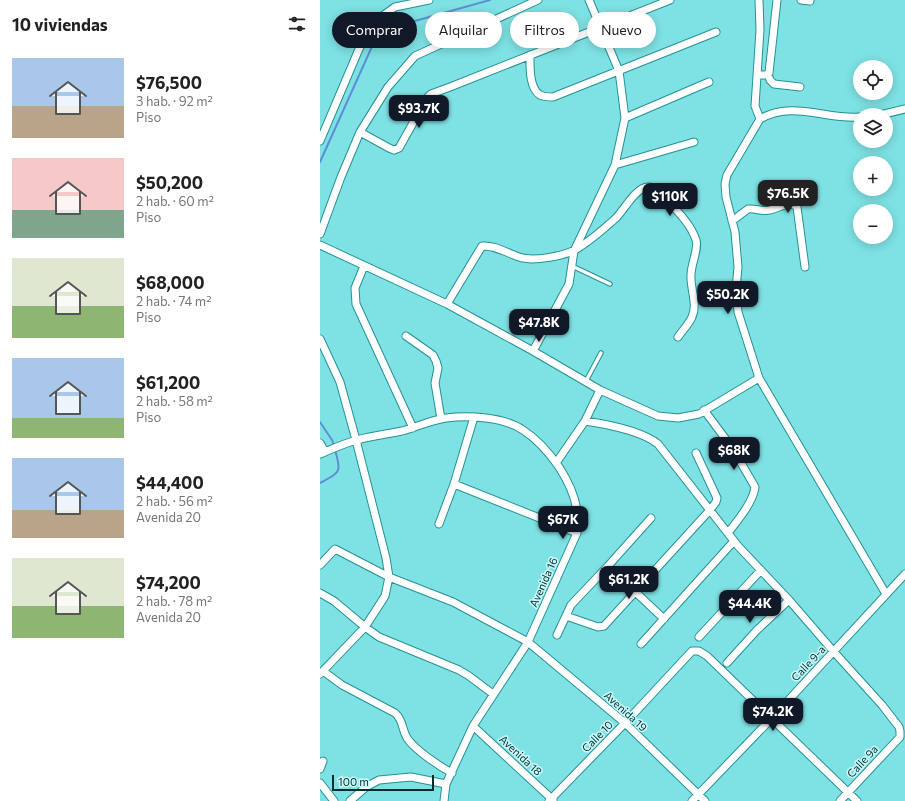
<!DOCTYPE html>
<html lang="es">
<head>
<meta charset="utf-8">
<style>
  :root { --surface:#fff; --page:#f6f6f6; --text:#222; --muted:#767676; --accent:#111827 }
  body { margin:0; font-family:Commissioner,sans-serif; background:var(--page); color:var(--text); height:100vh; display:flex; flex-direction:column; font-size:15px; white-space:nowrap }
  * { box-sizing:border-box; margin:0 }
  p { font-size:13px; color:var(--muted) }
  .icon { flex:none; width:22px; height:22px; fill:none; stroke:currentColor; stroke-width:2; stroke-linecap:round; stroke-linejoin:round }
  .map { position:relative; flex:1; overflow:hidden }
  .sheet { display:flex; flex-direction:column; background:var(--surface); width:320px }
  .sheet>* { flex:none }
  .banner { position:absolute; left:12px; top:12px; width:380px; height:36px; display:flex; gap:8px }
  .buttons { position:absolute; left:533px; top:60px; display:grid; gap:8px }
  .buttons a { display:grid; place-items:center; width:40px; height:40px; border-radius:50%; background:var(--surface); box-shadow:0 2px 10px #0003; font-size:20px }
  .scale { position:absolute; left:12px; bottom:10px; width:102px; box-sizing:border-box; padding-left:4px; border:2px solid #002e2f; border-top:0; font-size:11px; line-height:14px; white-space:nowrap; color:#002e2f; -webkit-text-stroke:3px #cbf9fa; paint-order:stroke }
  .price { position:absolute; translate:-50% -34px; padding:0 9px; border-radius:8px; background:var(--accent); color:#fff; font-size:13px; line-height:26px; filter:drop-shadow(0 1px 2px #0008) }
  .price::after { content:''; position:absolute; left:50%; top:24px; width:12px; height:9px; margin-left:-6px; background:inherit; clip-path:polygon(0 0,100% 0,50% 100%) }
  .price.current { background:#222; color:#fff }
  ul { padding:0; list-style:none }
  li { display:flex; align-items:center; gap:12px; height:100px; padding:0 12px }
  li span { display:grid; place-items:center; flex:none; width:112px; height:80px; border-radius:0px; color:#555 }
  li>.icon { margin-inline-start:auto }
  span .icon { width:48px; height:48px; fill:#fffc; stroke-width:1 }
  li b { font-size:17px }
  h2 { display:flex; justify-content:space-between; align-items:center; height:48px; padding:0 12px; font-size:17px }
  .tag { padding:0 14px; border-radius:18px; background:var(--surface); box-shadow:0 2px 10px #0003; font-size:14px; line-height:36px }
  .tag.current { background:var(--accent); color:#fff }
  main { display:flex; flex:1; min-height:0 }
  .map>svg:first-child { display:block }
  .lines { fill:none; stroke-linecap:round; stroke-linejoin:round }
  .stream { stroke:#5e8fd4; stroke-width:2 }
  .lane-casing { stroke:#249294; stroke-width:5.5 }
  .street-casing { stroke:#249294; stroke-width:9 }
  .lane { stroke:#fff; stroke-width:3.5 }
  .street { stroke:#fff; stroke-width:7 }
  .labels { text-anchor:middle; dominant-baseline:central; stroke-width:3; stroke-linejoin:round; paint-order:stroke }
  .street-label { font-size:11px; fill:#002e2f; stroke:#cbf9fa }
</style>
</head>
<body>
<main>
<section class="sheet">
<h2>10 viviendas<svg class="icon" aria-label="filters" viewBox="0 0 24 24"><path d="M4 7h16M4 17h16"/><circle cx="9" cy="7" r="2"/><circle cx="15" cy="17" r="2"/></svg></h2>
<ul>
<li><span style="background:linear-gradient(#a9c7e8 60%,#b9a48a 0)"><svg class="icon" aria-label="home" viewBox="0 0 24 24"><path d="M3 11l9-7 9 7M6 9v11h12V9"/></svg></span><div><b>$76,500</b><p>3 hab. · 92 m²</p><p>Piso</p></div></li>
<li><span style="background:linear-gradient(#f6c9c9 65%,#7fa58c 0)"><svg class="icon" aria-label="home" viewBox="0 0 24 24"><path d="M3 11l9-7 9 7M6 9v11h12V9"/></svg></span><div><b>$50,200</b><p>2 hab. · 60 m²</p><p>Piso</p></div></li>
<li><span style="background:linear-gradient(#dfe7d0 60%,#8fb573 0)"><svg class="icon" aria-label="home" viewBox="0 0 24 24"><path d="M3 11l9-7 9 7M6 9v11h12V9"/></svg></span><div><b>$68,000</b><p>2 hab. · 74 m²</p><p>Piso</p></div></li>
<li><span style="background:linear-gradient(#a9c7e8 75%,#8fb573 0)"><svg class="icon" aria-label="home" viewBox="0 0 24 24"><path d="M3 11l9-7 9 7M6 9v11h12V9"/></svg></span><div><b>$61,200</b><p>2 hab. · 58 m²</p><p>Piso</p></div></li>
<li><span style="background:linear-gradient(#a9c7e8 65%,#b9a48a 0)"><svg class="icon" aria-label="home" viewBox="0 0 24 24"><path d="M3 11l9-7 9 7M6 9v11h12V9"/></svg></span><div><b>$44,400</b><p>2 hab. · 56 m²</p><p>Avenida 20</p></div></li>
<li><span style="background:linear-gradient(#dfe7d0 60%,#8fb573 0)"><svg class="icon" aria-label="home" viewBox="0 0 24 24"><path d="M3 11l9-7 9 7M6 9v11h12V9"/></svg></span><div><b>$74,200</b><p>2 hab. · 78 m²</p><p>Avenida 20</p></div></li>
</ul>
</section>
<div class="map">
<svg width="585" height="801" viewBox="0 0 585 801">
  <rect width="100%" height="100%" fill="#7ee1e3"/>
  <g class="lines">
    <!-- stream -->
    <path class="stream" d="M0,162L59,31L170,0
      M0,422L12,440L14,445
      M0,483C20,472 22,473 15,450"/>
    <!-- lane casing -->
    <g class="lane-casing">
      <path id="lane" d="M252,266L290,284
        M266,381L281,353"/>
    </g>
    <!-- street casing -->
    <g class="street-casing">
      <path id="street" d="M439,0L440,30L435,106L440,119
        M481,0L490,1
        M210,55C210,67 209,88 220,95C224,97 229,97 233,97L396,32
        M448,74L450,80L454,84L480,87
        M438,75H446L449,73L457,0
        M560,115L585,109
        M540,117C506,120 473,100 440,119L407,175L405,184L406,197L415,232L418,267L416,289L418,312L439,378L566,594
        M305,118L389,82
        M40,132L69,148L74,150L79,148L107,98L111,94L130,87L350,0
        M0,141L39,49L50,28L61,17L75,7L109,0
        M295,165L374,142
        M412,221L428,209C435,208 443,212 450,210C459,208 470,200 477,207L485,267
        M0,234L21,177L40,132L68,87L95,56L218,0
        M0,245L127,304L213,351L280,390L338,416L358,418L379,414L439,378
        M44,266L35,288L36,304L93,428
        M127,304L162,246C175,245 187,253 199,257C213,262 243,256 255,250C267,243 286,227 296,218C304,210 316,187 328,187C336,187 342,196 347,201C358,211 371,225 376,240C379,248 371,264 371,275C370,288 378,304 372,317C369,324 362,331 358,337
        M86,336L113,355L116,361L118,368L115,383L121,419
        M0,339L20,382L36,440L66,558L69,577
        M213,351L249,284L254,251L295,165L305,118L299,71L269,0
        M384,410L413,449L435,487C433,503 417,521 408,533
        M154,417L134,484L257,533
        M265,421L280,390
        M0,443L5,452
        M0,454C12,449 25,443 37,440C52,436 67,434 82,431C97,427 111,420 126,418C149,415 184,417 203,430C217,439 230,454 239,467C252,487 261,509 257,533L208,642L153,726L126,784L124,801
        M236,463L265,421C285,424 322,431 338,444L418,546L469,600L514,652L562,705L579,727L580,731V737L520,801
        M119,524L134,484
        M0,565L15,549L69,577
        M288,566L344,619
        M0,593L14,601L45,627L59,637L139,670L149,676L173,694
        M246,616L278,627L284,626L390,510L396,502L397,498L376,453
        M237,635L251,605L288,566L331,518
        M379,637L441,570
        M321,644L414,541
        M407,663L437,630L469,600
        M3,671L22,685L75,713C84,721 81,728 87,738C95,750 119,766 132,773
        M0,674L45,627L65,596L69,577L133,602L208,642L305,723L385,801
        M153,726L233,800
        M0,769L3,761
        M0,783L14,801
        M30,801L46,787L59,780L91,777L126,784
        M229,801L305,723L372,651H379L387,656L537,801
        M372,801L452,718L585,574"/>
    </g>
    <!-- lane -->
    <use href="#lane" class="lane"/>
    <!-- street -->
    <use href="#street" class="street"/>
  </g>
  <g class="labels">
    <!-- street labels -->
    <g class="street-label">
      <text transform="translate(223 582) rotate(-66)">Avenida 16</text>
      <text transform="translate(488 663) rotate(-47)">Calle 9-a</text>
      <text transform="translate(306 711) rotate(42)">Avenida 19</text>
      <text transform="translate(277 736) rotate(-46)">Calle 10</text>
      <text transform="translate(201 755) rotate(43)">Avenida 18</text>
      <text transform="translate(542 761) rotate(-47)">Calle 9a</text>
    </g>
  </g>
</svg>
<div class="buttons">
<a><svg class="icon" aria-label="locate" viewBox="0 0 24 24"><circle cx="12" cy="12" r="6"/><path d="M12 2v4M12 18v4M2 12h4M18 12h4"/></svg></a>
<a><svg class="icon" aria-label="layers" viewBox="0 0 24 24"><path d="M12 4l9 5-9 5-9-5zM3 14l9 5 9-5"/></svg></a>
<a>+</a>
<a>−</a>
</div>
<div class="scale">100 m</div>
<b class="price" style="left:99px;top:129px">$93.7K</b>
<b class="price current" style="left:468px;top:214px">$76.5K</b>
<b class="price" style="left:350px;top:217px">$110K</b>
<b class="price" style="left:408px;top:315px">$50.2K</b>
<b class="price" style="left:219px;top:343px">$47.8K</b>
<b class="price" style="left:414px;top:471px">$68K</b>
<b class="price" style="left:243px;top:540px">$67K</b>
<b class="price" style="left:309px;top:600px">$61.2K</b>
<b class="price" style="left:430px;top:624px">$44.4K</b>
<b class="price" style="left:453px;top:732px">$74.2K</b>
<div class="banner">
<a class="tag current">Comprar</a>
<a class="tag">Alquilar</a>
<a class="tag">Filtros</a>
<a class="tag">Nuevo</a>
</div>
</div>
</main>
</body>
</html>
